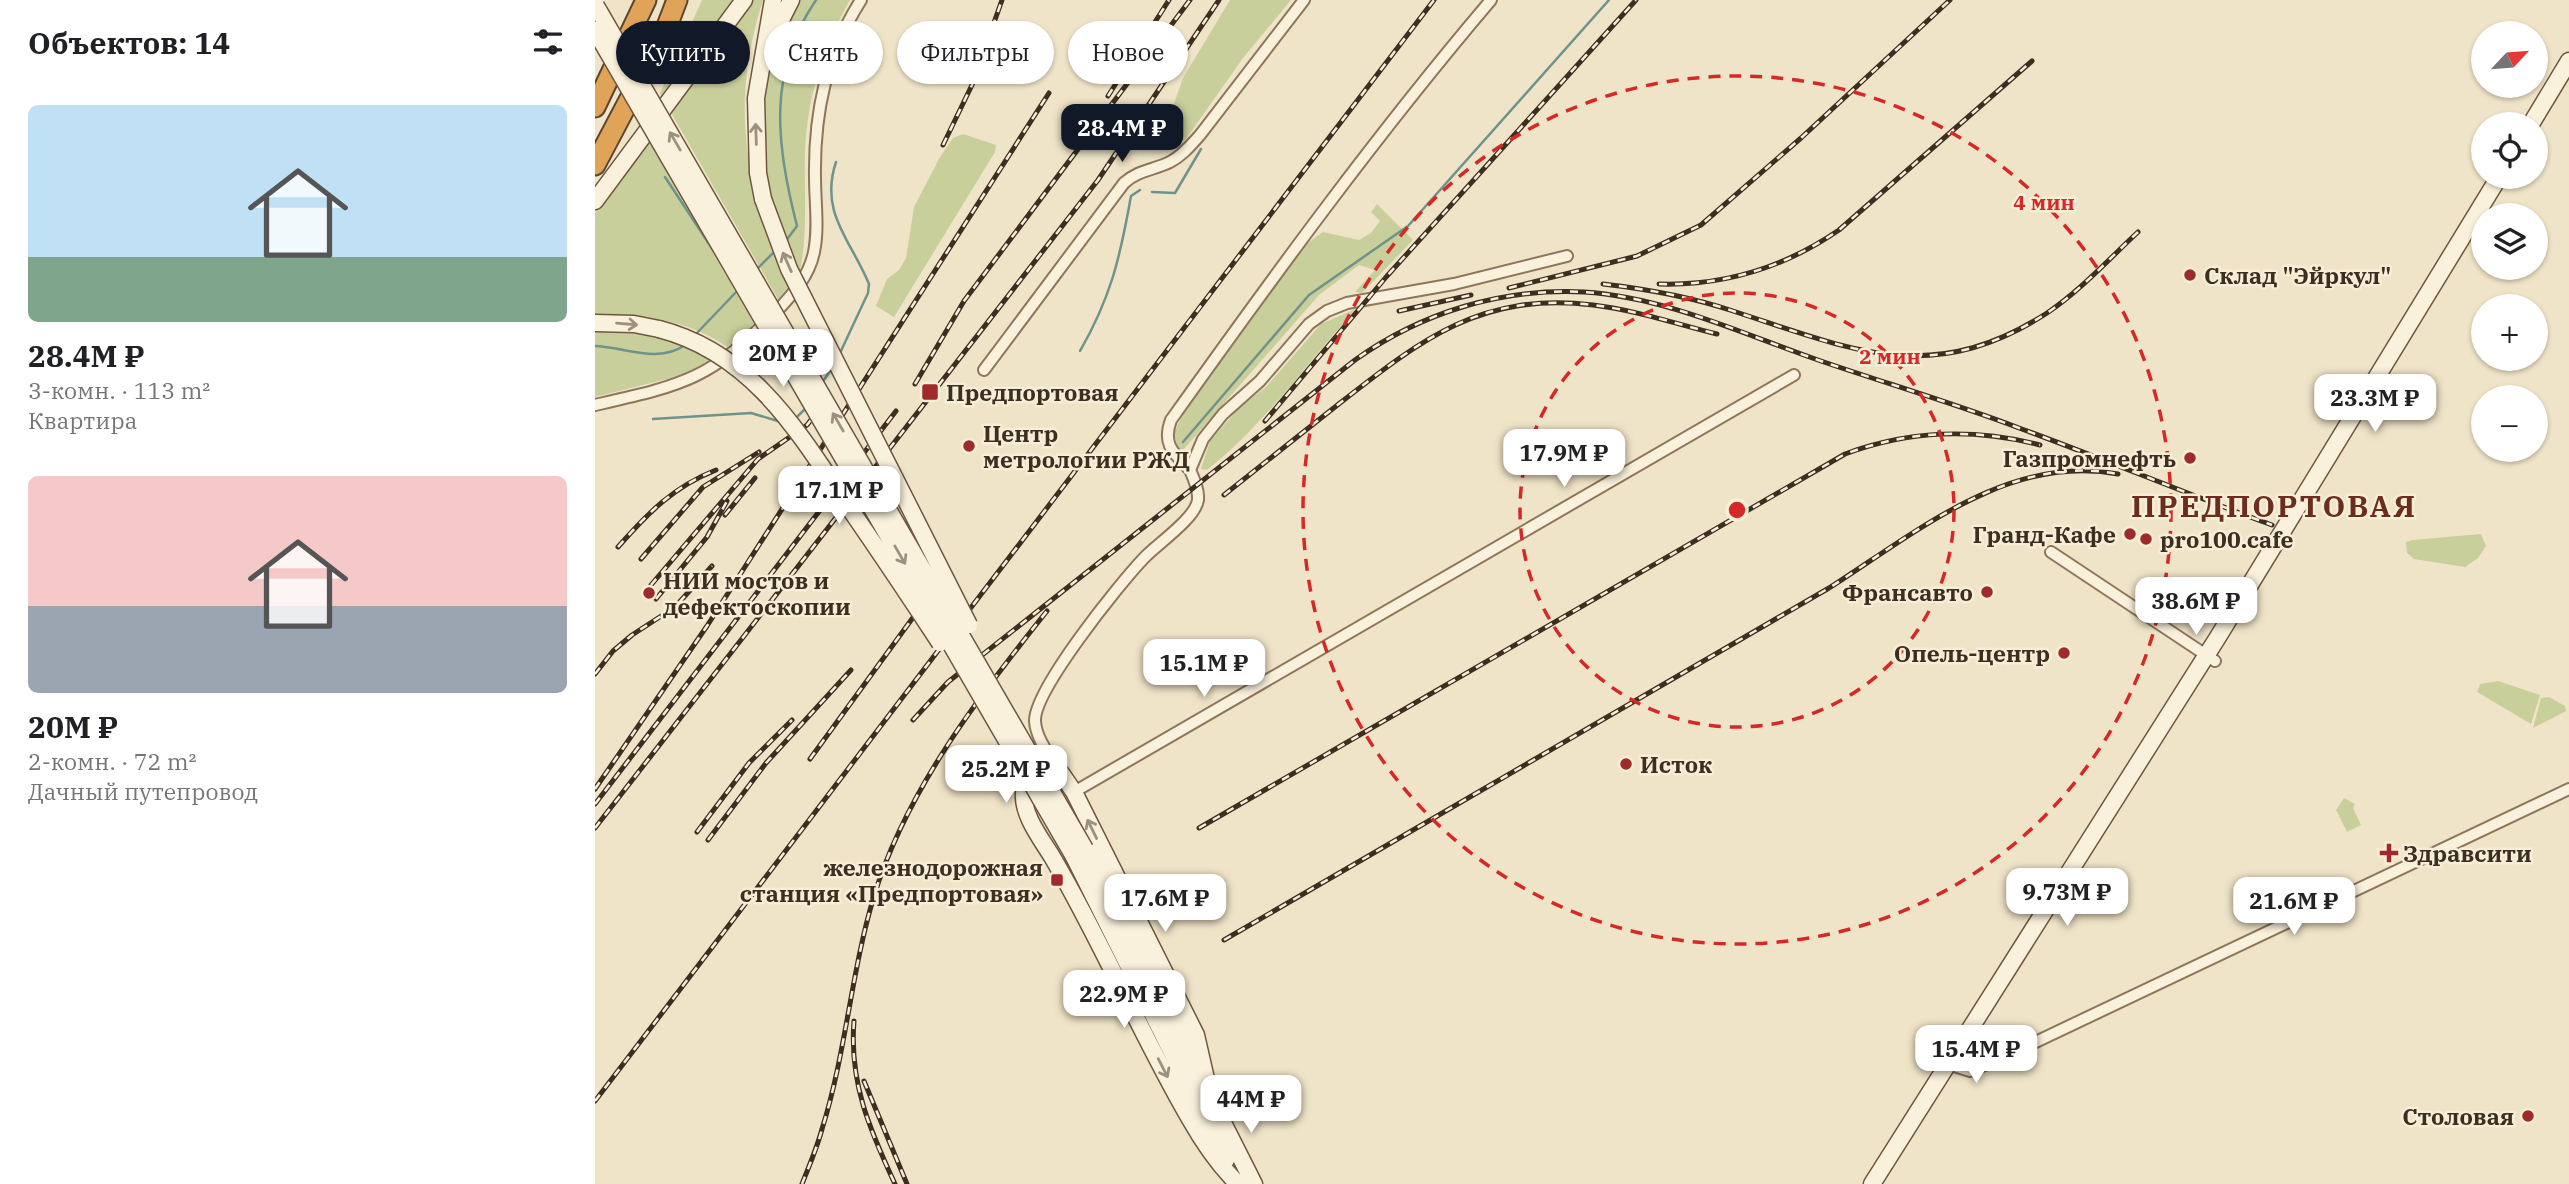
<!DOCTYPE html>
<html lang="ru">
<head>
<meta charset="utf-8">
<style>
  :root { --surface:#fff; --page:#f6f6f6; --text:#202124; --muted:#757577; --accent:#111827 }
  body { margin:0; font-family:"IBM Plex Serif",serif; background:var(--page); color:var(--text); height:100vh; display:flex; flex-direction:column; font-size:26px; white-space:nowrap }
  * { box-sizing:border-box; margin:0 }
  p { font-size:23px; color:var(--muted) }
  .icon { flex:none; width:38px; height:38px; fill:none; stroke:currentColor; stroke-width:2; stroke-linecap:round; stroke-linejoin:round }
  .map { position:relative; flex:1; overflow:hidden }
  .side { display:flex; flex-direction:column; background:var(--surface); width:595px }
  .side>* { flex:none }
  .guide { position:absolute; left:21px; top:21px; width:665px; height:63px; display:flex; gap:14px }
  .needle { width:46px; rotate:64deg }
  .tools { position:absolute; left:1876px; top:21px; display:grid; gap:14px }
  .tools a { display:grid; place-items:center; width:77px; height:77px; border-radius:50%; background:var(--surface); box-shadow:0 2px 5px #0004; font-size:35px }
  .price { position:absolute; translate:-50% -60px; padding:0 16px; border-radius:14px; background:#fff; color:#222; font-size:23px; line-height:46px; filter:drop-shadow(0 2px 4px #0008) }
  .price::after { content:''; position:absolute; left:50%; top:42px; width:21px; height:16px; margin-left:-10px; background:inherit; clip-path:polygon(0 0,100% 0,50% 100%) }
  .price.on { background:var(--accent); color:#fff }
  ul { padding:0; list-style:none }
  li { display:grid; align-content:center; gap:14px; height:371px; padding:0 28px }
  li span { display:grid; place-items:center; height:217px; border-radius:10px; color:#555 }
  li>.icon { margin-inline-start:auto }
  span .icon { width:126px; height:126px; fill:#fffc; stroke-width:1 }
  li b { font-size:30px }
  h2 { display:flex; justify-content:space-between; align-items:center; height:84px; padding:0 28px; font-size:30px }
  .pill { padding:0 24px; border-radius:32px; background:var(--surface); box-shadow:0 2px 5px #0004; font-size:24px; line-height:63px }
  .pill.on { background:var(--accent); color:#fff }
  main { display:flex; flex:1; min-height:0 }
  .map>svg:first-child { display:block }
  .green { fill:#c9cf9b }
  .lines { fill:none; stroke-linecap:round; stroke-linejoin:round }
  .stream { stroke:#6f938a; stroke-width:2.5 }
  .minor-casing { stroke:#8d765c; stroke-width:14 }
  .secondary-casing { stroke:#6f573f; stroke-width:19 }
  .motorway-casing { stroke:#5b4430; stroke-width:23 }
  .minor { stroke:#faf1dc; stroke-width:10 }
  .secondary { stroke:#faf1dc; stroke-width:16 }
  .motorway { stroke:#e0a458; stroke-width:19 }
  .rail-casing { stroke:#3d2e20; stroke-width:5 }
  .rail { stroke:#f7eed8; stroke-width:2.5; stroke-dasharray:8; stroke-linecap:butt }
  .secondary-bridge-casing { stroke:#6f573f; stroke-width:19; stroke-linecap:butt }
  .secondary-bridge { stroke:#faf1dc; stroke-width:16 }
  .oneway { stroke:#9c907e }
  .ring { fill:none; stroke:#d62828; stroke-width:3.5; stroke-dasharray:12 9 }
  .poi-dot { fill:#9e2a2b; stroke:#f7eed8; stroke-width:2.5 }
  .labels { text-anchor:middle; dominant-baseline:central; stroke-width:5; stroke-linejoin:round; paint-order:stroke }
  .poi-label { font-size:23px; font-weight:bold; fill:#3d2e20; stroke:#f7eed8; text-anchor:start }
  .district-label { font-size:30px; font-weight:bold; letter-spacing:2px; fill:#6b2e1e; stroke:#f7eed8 }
  .centre { fill:#d62828; stroke:#f7eed8; stroke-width:3.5 }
  .ring-label { font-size:21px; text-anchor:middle; font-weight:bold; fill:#d62828; stroke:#f7eed8; stroke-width:5; stroke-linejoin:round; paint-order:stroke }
</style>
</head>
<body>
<main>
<section class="side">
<h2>Объектов: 14<svg class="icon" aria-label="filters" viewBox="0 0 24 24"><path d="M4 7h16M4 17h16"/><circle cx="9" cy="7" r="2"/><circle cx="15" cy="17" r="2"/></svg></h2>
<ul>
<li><span style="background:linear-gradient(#bfe0f5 70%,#7fa58c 0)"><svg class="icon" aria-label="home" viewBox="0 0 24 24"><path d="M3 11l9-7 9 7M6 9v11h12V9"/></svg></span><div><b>28.4M ₽</b><p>3-комн. · 113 m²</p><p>Квартира</p></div></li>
<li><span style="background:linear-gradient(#f6c9c9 60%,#9aa5b1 0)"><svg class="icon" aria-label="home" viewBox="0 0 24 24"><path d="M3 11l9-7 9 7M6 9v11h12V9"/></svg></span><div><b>20M ₽</b><p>2-комн. · 72 m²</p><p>Дачный путепровод</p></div></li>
</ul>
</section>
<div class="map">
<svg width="1974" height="1184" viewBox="0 0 1974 1184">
  <rect width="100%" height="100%" fill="#f0e4c8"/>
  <!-- green -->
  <path class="green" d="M107,0H140L69,100L65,93Z
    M154,0H168C134,106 150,187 194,286L183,299L74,109Z
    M200,0H255C228,48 212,97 210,153C209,193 213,231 205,271L174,197L168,173V99L179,39Z
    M635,0H696L648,58L591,139L577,147L568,146L567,138L588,78Z
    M368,134L401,145L400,152L299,317L281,306L292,279L304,270L311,258L319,207L345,157L358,138Z
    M53,140L159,324L132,347C92,319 47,315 0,316V213Z
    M782,204L818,240L767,293L760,292L780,270L764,265L724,295L589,449L583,450L579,433L587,416L711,244L728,232L764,240L776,233L785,221L776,212Z
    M761,309C712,363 670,424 612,470L606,469L615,441L643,409L671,387L726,324Z
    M0,328L52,330L122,360L100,372L0,397Z
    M1886,534L1891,546L1883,558L1870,567L1819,559L1812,553L1811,542L1817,540Z
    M1903,681L1945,695L1936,724L1882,692L1885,684Z
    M1954,697L1970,706L1971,711L1938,728L1946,698Z
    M1749,798L1760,804L1758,808L1766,825L1752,832L1741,810Z"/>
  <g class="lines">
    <!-- stream -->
    <path class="stream" d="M241,162C224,213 256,240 274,284L273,293L245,353
      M70,177L124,259
      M557,192L580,193L606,149
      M190,242L202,226C181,145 172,72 221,0
      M160,271L180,251
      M100,335L144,289
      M0,346C30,347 63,364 90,345
      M485,351C516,297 525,258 536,196L545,190
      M227,383L237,368
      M58,419L156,413L186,422
      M200,419L212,407
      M588,442L714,295L813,226L1014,0"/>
    <!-- minor casing -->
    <g class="minor-casing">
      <path id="minor" d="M389,370L529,183C543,170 559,170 575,162C587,156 596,145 605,135L709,0
        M0,405C88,385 115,380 180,313C197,295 214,277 219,252C224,228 220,202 220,177C219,113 231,55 266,0
        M595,470C578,453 567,444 576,420C678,277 782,134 896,0
        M1456,552L1620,661
        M466,773C457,758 441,740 440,721C439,690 525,583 549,558C562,544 600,519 603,500C604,490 599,479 595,470L608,439L628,414L665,381L714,324L732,311L752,303L859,284L972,256
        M479,792L1199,375
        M1353,1064L1375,1071L1411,1056L1974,789"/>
    </g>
    <!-- secondary casing -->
    <g class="secondary-casing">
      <path id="secondary" d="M176,40L196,0
        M1936,124L1974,61
        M168,199L163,173L161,98L178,0
        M0,201L149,0
        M0,323L39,324L64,329
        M490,849L659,1184
        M478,855L631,1160
        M614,1092L601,1035L479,792L466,773C451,770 431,775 429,793C427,816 448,841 459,860C508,944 546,1035 595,1119C608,1142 623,1164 642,1183
        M1277,1184L1623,637L1904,177"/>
    </g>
    <!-- motorway casing -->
    <g class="motorway-casing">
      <path id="motorway" d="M0,107L51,0
        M0,165L69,34L82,0"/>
    </g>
    <!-- minor -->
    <use href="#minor" class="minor"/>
    <!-- secondary -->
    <use href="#secondary" class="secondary"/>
    <!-- motorway -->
    <use href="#motorway" class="motorway"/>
    <!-- rail casing -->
    <g class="rail-casing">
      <path id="rail" d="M513,96L574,0
        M348,145L377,85L407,0
        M1008,284C1052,289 1096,297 1138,311C1255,349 1336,388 1452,313C1485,291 1514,259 1543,232
        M1064,284C1130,286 1190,267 1244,230L1437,61
        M914,288L1042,256L1106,225L1206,138L1355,0
        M804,311L876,295
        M320,384L369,301L595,0
        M670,421L792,276L1041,0
        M629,495C668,464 707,433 745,403C828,338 887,292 998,305C1040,310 1082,324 1122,334
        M130,515L160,478
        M23,547C53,513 78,487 121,470
        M46,559L108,487L164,452
        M56,585L163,459L212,425L226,407
        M61,599L112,537L132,501
        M0,674L18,651L37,635L80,607L117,566
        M318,720L353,682L760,360C827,312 907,288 989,292C1070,297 1148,334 1223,360C1290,383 1358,403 1424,428C1509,459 1592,494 1677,525
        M215,759L338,590
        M0,789L112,626L454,93
        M0,804L301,411
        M0,828L503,180L624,0
        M604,828L1250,454C1315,430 1378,428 1445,445
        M102,832L154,763L197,720
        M113,840L171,763L256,670
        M629,940L1234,588C1319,534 1414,453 1523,474
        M259,1021C254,1083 275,1130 300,1184
        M269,1081L312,1184
        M0,1101L839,0
        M207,1184C214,1166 222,1148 227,1129C251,1053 256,972 279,896C311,791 384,696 452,611"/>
    </g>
    <!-- rail -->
    <use href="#rail" class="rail"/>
    <!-- secondary-bridge casing -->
    <g class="secondary-bridge-casing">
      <path id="secondary-bridge" d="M1,6L490,849
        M0,30L478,855
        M168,199L194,269L374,625
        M64,329C157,353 203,431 253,506C284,551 315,597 345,643"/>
    </g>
    <!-- secondary-bridge -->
    <use href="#secondary-bridge" class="secondary-bridge"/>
  </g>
  <!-- one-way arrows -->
  <defs><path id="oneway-shaft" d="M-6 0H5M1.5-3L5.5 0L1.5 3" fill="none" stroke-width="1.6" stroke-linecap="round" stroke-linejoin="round" transform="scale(1.75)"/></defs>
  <g class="oneway">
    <use href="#oneway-shaft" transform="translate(161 134) rotate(-92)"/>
    <use href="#oneway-shaft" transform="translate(80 141) rotate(-120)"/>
    <use href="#oneway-shaft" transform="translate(192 262) rotate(-114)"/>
    <use href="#oneway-shaft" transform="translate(32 324) rotate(5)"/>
    <use href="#oneway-shaft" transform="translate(243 422) rotate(-120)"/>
    <use href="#oneway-shaft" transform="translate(305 555) rotate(60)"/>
    <use href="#oneway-shaft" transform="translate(497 829) rotate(-116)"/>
    <use href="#oneway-shaft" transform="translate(568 1068) rotate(63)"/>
  </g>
  <!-- distance rings -->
  <g class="ring">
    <circle cx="1142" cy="510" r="217"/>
    <circle cx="1142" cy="510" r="434"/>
  </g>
  <!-- markers -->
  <g class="poi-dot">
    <circle cx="1595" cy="275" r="7"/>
    <rect x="326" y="383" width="18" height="18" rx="3.5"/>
    <circle cx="374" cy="446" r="7"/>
    <circle cx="1595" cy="458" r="7"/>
    <circle cx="1535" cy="534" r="7"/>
    <circle cx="1551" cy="539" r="7"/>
    <circle cx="1392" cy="592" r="7"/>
    <circle cx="54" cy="593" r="7"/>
    <circle cx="1469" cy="653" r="7"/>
    <circle cx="1031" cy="764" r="7"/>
    <path d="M1790.5 842.5h7v7h7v7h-7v7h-7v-7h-7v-7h7z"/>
    <rect x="455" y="873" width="14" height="14" rx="3.5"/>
    <circle cx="1933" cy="1116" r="7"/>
  </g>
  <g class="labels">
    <!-- poi labels -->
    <g class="poi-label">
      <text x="1609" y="275">Склад "Эйркул"</text>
      <text x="351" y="392">Предпортовая</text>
      <text x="388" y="433">Центр<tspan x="388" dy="26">метрологии РЖД</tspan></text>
      <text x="1581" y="458" text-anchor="end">Газпромнефть</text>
      <text x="1521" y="534" text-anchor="end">Гранд-Кафе</text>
      <text x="1565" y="539">pro100.cafe</text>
      <text x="68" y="580">НИИ мостов и<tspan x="68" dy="26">дефектоскопии</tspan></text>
      <text x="1378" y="592" text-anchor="end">Франсавто</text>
      <text x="1455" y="653" text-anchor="end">Опель-центр</text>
      <text x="1045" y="764">Исток</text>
      <text x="1808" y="853">Здравсити</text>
      <text x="448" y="867" text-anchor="end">железнодорожная<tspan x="448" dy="26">станция «Предпортовая»</tspan></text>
      <text x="1919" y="1116" text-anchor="end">Столовая</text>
    </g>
    <!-- district labels -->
    <g class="district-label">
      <text x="1679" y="505">ПРЕДПОРТОВАЯ</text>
    </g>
  </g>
  <circle cx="1142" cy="510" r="10" class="centre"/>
  <g class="ring-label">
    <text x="1449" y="210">4 мин</text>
    <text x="1295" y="364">2 мин</text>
  </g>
</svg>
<div class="tools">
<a><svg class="needle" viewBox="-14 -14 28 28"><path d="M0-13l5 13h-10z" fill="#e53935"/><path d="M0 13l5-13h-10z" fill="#757577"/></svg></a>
<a><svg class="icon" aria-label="locate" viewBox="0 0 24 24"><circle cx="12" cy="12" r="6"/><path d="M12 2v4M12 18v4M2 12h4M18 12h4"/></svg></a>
<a><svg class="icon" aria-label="layers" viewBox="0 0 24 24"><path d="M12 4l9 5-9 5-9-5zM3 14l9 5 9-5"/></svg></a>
<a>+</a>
<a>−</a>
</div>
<b class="price on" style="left:527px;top:164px">28.4M ₽</b>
<b class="price" style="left:188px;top:389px">20M ₽</b>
<b class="price" style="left:1780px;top:434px">23.3M ₽</b>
<b class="price" style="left:969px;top:489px">17.9M ₽</b>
<b class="price" style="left:244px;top:526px">17.1M ₽</b>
<b class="price" style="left:1601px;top:637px">38.6M ₽</b>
<b class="price" style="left:609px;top:699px">15.1M ₽</b>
<b class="price" style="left:411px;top:805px">25.2M ₽</b>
<b class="price" style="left:1472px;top:928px">9.73M ₽</b>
<b class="price" style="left:570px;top:934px">17.6M ₽</b>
<b class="price" style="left:1699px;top:937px">21.6M ₽</b>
<b class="price" style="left:529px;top:1030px">22.9M ₽</b>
<b class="price" style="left:1381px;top:1085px">15.4M ₽</b>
<b class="price" style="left:656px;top:1135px">44M ₽</b>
<div class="guide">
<a class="pill on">Купить</a>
<a class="pill">Снять</a>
<a class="pill">Фильтры</a>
<a class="pill">Новое</a>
</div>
</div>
</main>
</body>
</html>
